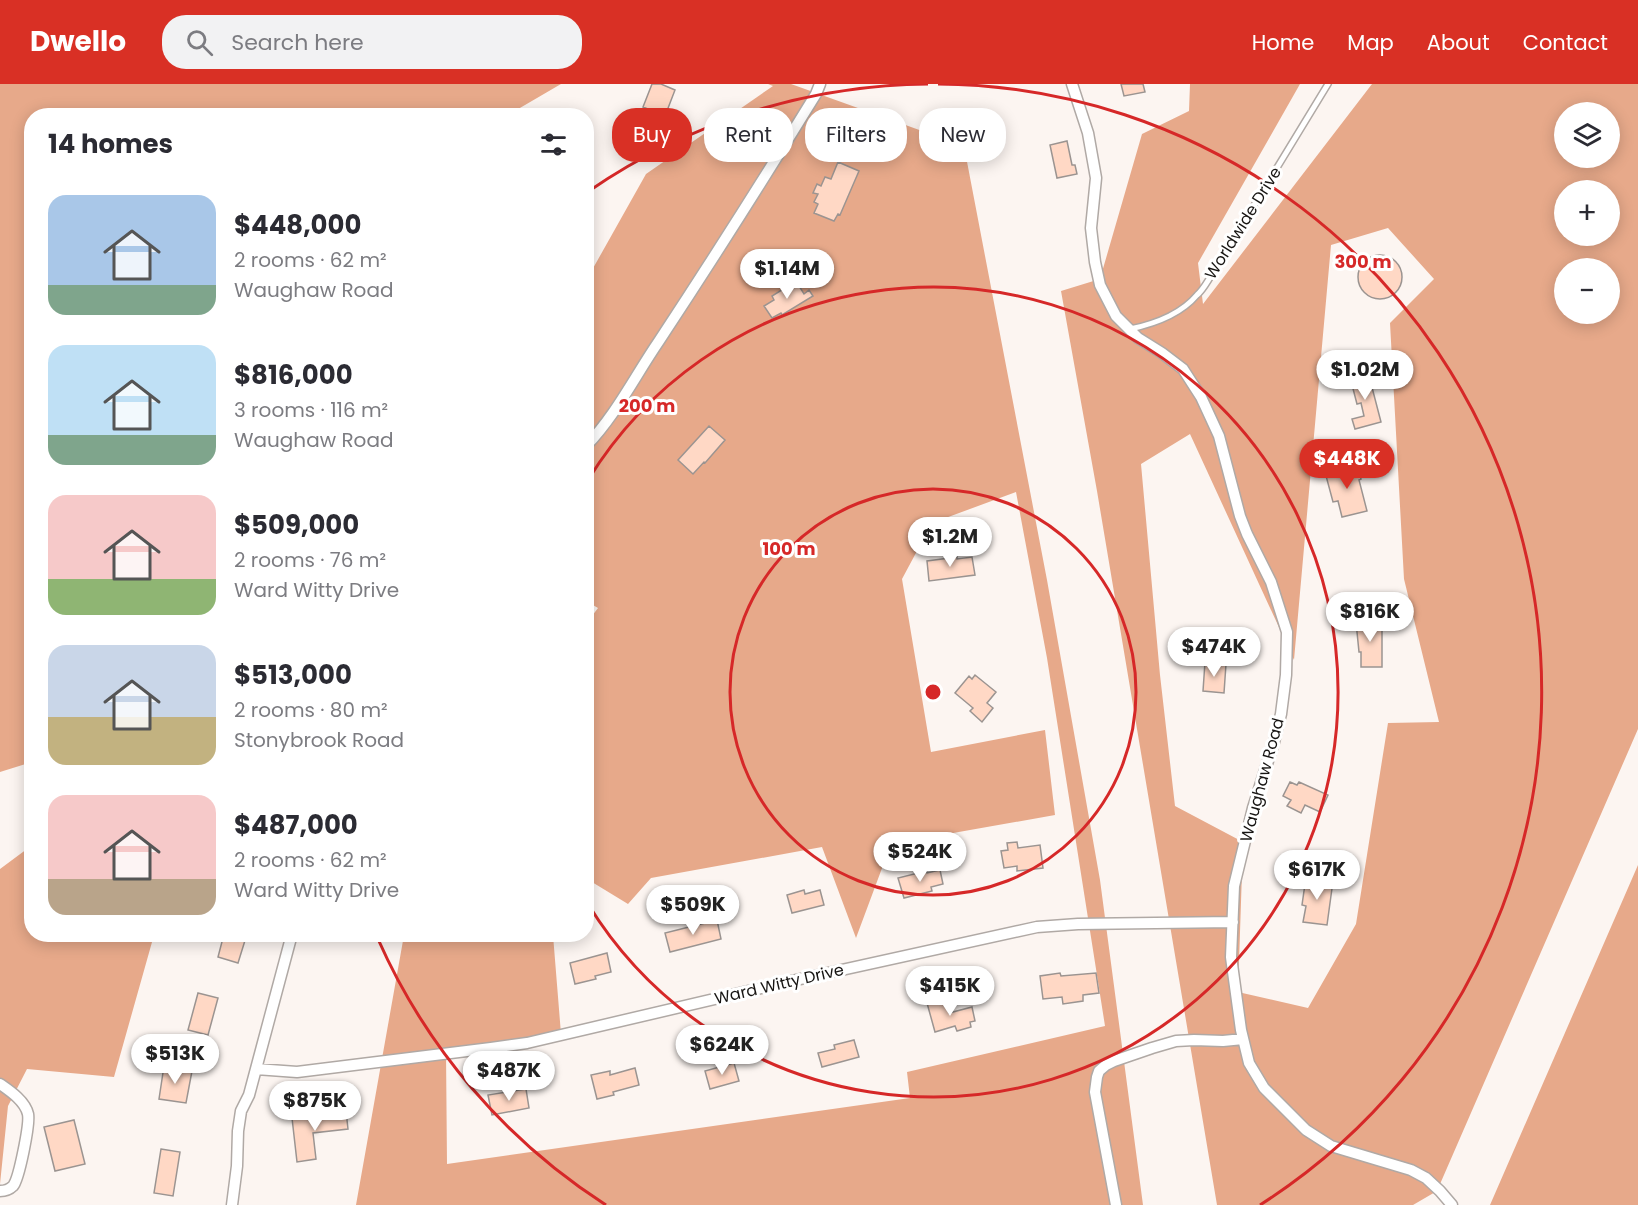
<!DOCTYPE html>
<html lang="en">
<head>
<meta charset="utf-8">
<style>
  :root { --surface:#fff; --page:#f2f2f3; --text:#2b2b33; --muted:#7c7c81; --accent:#d93025 }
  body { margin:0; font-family:Poppins,sans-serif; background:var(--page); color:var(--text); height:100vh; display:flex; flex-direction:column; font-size:22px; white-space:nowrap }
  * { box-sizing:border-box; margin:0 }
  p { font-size:20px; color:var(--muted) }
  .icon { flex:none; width:33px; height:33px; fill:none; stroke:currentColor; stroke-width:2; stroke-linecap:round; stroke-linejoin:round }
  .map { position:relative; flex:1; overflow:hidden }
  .sheet { position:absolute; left:24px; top:24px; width:570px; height:834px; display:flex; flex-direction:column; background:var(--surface); border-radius:24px; box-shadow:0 3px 15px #0003 }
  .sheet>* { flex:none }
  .top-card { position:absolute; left:612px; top:24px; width:570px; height:54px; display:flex; gap:12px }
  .tools { position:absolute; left:1554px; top:18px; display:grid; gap:12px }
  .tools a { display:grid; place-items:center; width:66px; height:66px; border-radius:50%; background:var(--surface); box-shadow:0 3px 15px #0003; font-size:30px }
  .price { position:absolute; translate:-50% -51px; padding:0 14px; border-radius:21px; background:#fff; color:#222; font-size:20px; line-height:39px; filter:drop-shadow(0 2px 3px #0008) }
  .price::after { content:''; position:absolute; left:50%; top:36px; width:18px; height:14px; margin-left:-9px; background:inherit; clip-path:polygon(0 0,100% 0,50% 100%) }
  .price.active { background:var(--accent); color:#fff }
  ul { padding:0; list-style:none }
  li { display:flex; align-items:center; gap:18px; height:150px; padding:0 24px }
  li span { display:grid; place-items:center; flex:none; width:168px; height:120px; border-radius:18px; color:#555 }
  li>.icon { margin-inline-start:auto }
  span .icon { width:72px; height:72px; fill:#fffc; stroke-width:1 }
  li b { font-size:26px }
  h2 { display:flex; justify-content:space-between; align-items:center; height:72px; padding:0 24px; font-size:26px }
  .tag { padding:0 21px; border-radius:24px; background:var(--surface); box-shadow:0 3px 15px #0003; font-size:21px; line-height:54px }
  .tag.active { background:var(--accent); color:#fff }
  header { display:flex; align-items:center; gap:36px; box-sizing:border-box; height:84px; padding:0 30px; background:var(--accent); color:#fff }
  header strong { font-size:28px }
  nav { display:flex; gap:33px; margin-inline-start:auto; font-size:21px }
  .search { width:420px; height:54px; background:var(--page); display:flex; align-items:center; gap:15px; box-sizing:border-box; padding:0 21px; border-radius:24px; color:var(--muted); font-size:22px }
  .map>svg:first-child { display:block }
  .forest { fill:#e7a98a; fill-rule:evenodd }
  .building { fill:#ffd8c5; stroke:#9b9491; stroke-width:1.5 }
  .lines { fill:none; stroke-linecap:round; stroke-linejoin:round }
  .lane-casing { stroke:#b0a9a5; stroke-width:8 }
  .street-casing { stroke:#b0a9a5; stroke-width:13 }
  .lane { stroke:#fff; stroke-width:5 }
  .street { stroke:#fff; stroke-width:10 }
  .ring { fill:none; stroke:#d62828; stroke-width:3 }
  .labels { text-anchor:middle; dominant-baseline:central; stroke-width:6; stroke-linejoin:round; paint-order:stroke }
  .street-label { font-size:16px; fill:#171513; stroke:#fff }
  .centre { fill:#d62828; stroke:#fff; stroke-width:3 }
  .ring-label { font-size:18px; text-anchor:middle; font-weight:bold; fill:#d62828; stroke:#fff; stroke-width:6; stroke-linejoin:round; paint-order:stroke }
</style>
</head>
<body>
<header>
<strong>Dwello</strong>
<div class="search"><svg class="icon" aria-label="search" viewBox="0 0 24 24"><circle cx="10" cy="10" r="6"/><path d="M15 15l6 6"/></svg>Search here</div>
<nav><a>Home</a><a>Map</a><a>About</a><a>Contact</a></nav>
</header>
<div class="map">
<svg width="1638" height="1121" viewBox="0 0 1638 1121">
  <rect width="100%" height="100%" fill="#fcf5f1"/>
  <!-- forest -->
  <path class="forest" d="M0,0H561L513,28L511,31L32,32V678L0,688Z
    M768,0H791L964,62L1047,496L1100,796L1143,1121H356L404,851H553L561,950L446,968L447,1080L910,1014L907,988L1105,942L1047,574L1016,408L932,439L902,495L931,668L1045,646L1055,731L891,760L856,854L822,763L651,794L628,820L587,795L586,540L598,524L586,517L587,195L646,90L773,2Z
    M1190,0H1300L1198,179L1203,220L1372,0H1638V645L1437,1107L1413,1121H1217L1097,407L1061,207L1100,195L1142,50L1189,27ZM1564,28H1610V74H1564ZM1564,106H1610V152H1564ZM1388,144L1434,195L1390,239L1404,495L1439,638L1388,639L1356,840L1308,924L1238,908L1243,758L1175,722L1160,591L1141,380L1190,350L1294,576L1331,161ZM1564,184H1610V230H1564Z
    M31,762L32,850L154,851L114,993L27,985L8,1022L0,1100V785Z
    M1638,781V1121H1490Z"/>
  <!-- building -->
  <path class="building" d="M652,0H661L675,6L665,32L643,23Z
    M1121,0H1143L1145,8L1124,12Z
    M1067,57L1072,81H1075L1077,90L1057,94L1050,61Z
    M838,78L859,87L840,131L838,130L834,137L814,129L818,120L814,118L818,110L813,109L817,100L821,102L825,93L831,95Z
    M1358 193a22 22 0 1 1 44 0a22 22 0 1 1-44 0Z
    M796,197L804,210L809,206L813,212L782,231L781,229L772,234L764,222L774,216L772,212Z
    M1368,288L1381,338L1355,345L1352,335L1364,332L1361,319L1357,320L1350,293Z
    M709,342L725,356L705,379L704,378L693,390L678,376Z
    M1357,380L1361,395L1359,396L1367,427L1342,433L1338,417L1333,418L1325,388Z
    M957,473V475L972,473L975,491L929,497L927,477Z
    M1382,537V583H1361V568H1359L1356,538Z
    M1205,578L1226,580L1224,609L1203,607Z
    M975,591L996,608L987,619L993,624L982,638L970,627L973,624L955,609L969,592L972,595Z
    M1290,698L1297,701L1299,698L1328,711L1320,728L1305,721L1301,729L1287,722L1291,716L1283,712Z
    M1017,758L1018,764L1040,761L1043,784L1017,787V782L1004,784L1001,767L1008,766L1007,759Z
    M940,786L943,800L931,803L932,807L904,814L898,794L926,787L927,789Z
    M1306,793L1333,797L1327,841L1303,838L1306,822L1302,821Z
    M804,806L805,810L820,806L824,821L792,829L787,811Z
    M717,836L721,855L670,868L665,849Z
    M224,850H247L238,879L218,873Z
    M607,869L611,888L595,892L596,895L575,900L570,879Z
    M1060,889L1061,892L1096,889L1099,909L1083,911V917L1063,920L1062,913L1043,915L1040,892Z
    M198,909L218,914L208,951L188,946Z
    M945,915L949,929L972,923L975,937L970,938L971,943L957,947L955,942L935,948L927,919Z
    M854,956L859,973L822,983L818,969L835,965L834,961Z
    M734,979L739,997L710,1005L705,987Z
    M164,982L192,987L186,1019L159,1015Z
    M635,984L639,1001L613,1008L614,1011L597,1015L591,991L610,987V991Z
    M526,1005L529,1024L492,1031L488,1011Z
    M346,1027L348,1045L313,1049L316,1075L297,1078L292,1034Z
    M74,1036L85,1080L55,1087L44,1043Z
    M161,1065L180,1068L173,1112L154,1109Z"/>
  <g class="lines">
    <!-- lane casing -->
    <g class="lane-casing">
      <path id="lane" d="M1130,245C1154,240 1181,230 1197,211C1203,206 1207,198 1211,192L1328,0"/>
    </g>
    <!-- street casing -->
    <g class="street-casing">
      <path id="street" d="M1072,0L1088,49L1096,94L1091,144L1095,178L1100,201L1116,232L1138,254L1162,269L1183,285L1201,313L1219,352L1240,432L1247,450L1271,498L1287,548L1286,591L1281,630L1274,658L1253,724L1234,802L1231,873L1241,946L1249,979L1264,1004L1306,1046L1331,1062L1411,1086L1426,1094L1440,1107L1452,1121
        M586,362C616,331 635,292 659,257C713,175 765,93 816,10L820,0
        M256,985L297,988L491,964L527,959L787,898L1037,843L1078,840L1233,838
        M0,1000C10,1007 25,1017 28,1030C30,1040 19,1095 13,1102C9,1106 5,1107 0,1107
        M232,1121L237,1082L238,1047L241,1027L249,1011L292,850
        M1116,1121L1095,1008L1097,993L1099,987L1106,981L1114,977L1152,964L1176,957L1194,956L1223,957L1243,955"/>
    </g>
    <!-- lane -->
    <use href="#lane" class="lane"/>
    <!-- street -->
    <use href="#street" class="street"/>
  </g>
  <!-- distance rings -->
  <g class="ring">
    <circle cx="933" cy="608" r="203"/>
    <path d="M588 396A405 405 0 1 1 588 820"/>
    <path d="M606 1121A608 608 0 0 1 378 855M589 107A608 608 0 0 1 928 0M938 0A608 608 0 0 1 1260 1121"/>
  </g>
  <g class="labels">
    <!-- street labels -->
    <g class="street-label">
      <text transform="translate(1243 139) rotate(-58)">Worldwide Drive</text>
      <text transform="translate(1262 696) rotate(-75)">Waughaw Road</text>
      <text transform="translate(779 900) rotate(-13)">Ward Witty Drive</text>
    </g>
  </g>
  <circle cx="933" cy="608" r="9" class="centre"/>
  <g class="ring-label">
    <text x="1363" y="184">300 m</text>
    <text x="647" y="328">200 m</text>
    <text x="789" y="471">100 m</text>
  </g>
</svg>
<div class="tools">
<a><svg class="icon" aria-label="layers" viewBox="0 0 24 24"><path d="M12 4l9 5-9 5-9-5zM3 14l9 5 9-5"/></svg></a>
<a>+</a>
<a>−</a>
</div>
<b class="price" style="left:787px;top:216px">$1.14M</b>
<b class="price" style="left:1365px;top:317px">$1.02M</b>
<b class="price active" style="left:1347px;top:406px">$448K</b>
<b class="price" style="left:950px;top:484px">$1.2M</b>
<b class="price" style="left:1370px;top:559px">$816K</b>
<b class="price" style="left:1214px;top:594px">$474K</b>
<b class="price" style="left:920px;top:799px">$524K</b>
<b class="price" style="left:1317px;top:817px">$617K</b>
<b class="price" style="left:693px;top:852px">$509K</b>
<b class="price" style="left:950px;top:933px">$415K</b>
<b class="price" style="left:722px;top:992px">$624K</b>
<b class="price" style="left:175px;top:1001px">$513K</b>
<b class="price" style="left:509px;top:1018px">$487K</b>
<b class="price" style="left:315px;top:1048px">$875K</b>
<div class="top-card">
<a class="tag active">Buy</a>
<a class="tag">Rent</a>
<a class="tag">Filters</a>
<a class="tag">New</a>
</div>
<section class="sheet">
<h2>14 homes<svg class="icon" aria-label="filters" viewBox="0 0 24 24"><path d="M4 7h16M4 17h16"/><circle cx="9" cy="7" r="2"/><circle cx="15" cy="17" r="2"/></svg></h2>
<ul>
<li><span style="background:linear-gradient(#a9c7e8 75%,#7fa58c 0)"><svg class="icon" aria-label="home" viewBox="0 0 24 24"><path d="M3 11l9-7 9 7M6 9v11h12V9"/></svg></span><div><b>$448,000</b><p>2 rooms · 62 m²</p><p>Waughaw Road</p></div></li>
<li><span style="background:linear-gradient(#bfe0f5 75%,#7fa58c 0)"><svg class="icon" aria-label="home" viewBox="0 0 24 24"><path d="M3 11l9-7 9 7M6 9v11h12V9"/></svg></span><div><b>$816,000</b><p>3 rooms · 116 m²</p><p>Waughaw Road</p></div></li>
<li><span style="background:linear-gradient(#f6c9c9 70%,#8fb573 0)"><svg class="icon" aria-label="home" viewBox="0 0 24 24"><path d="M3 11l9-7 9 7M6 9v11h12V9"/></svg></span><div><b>$509,000</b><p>2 rooms · 76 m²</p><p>Ward Witty Drive</p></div></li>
<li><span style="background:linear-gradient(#c9d6e8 60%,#c2b280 0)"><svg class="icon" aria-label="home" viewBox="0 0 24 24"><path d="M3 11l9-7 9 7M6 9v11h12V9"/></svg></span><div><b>$513,000</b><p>2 rooms · 80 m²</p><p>Stonybrook Road</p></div></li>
<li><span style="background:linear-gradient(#f6c9c9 70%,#b9a48a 0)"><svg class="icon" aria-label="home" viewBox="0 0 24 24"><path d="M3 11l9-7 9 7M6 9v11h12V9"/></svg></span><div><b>$487,000</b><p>2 rooms · 62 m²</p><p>Ward Witty Drive</p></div></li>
</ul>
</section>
</div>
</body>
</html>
